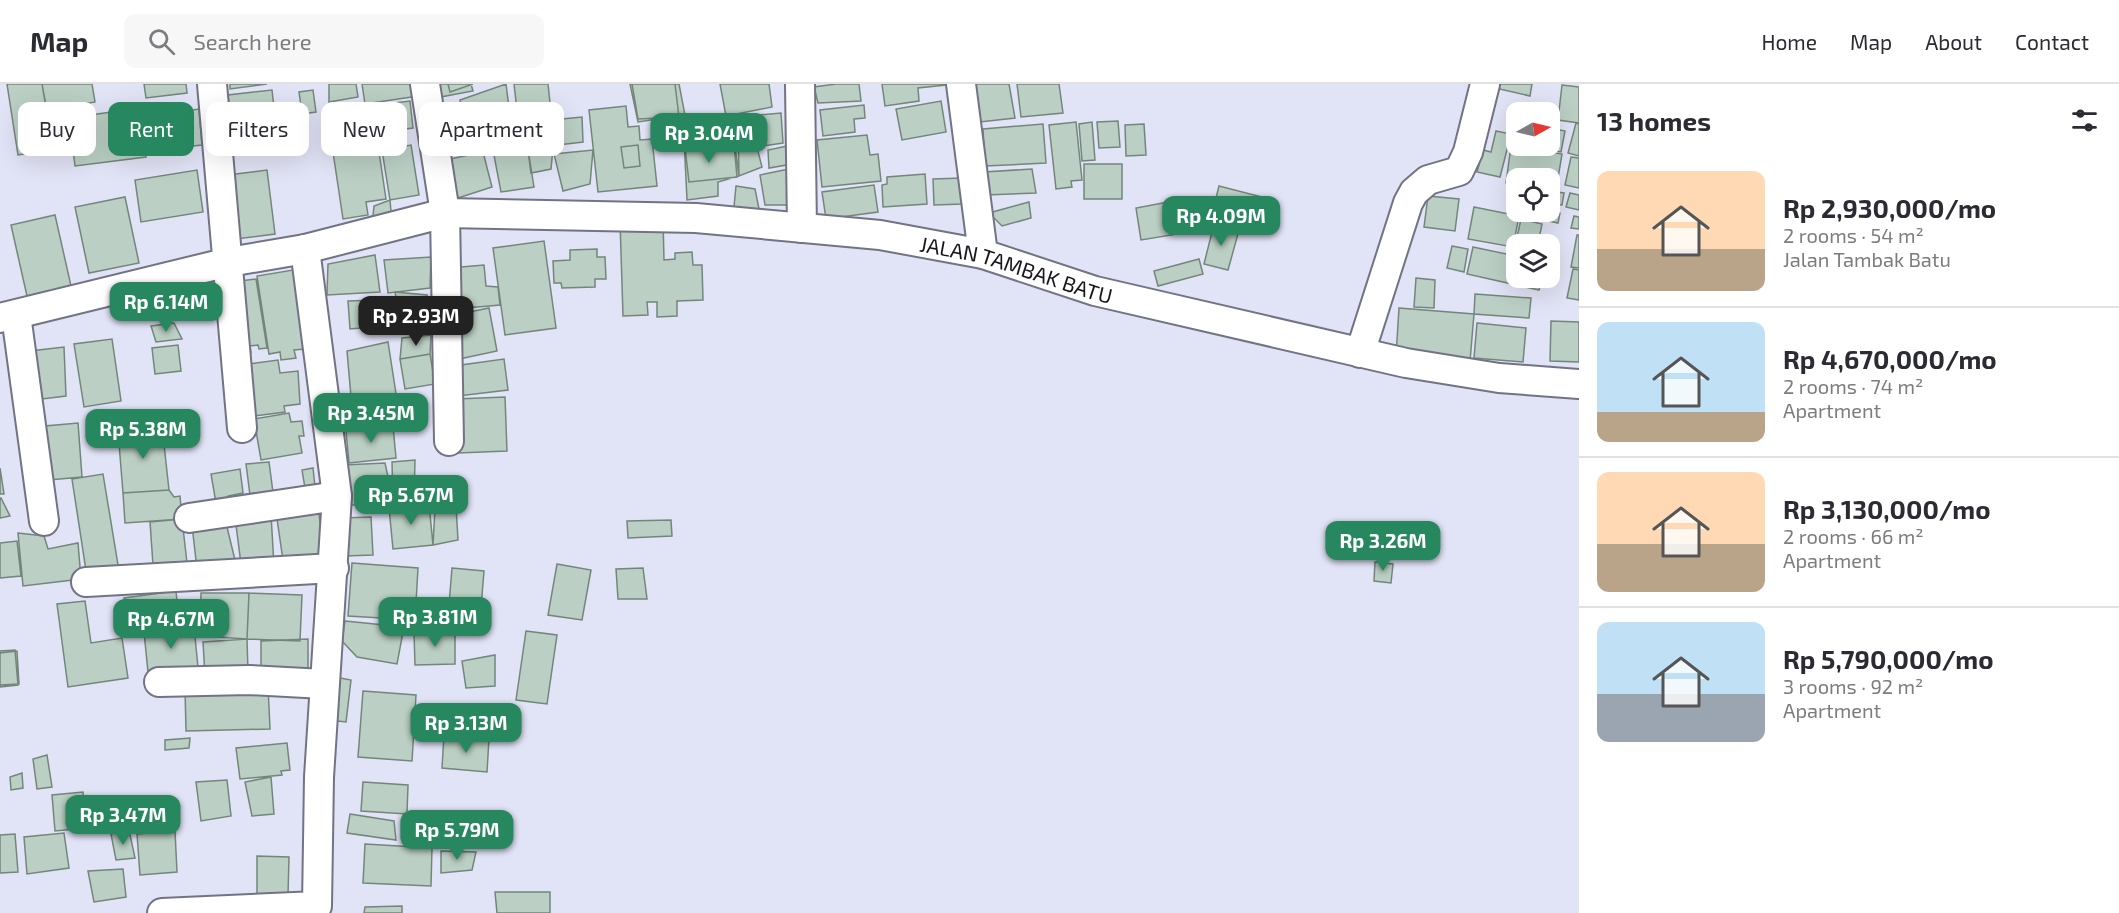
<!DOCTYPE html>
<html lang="en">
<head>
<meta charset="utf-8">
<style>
  :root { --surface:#fff; --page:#f7f7f7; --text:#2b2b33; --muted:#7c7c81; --line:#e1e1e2; --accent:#278860 }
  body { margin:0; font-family:"Exo 2",sans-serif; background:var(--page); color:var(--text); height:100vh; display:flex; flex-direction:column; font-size:22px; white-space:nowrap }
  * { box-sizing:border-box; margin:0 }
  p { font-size:20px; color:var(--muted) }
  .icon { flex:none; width:33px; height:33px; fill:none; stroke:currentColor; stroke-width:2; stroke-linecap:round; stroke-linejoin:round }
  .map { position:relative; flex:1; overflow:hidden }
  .drawer { display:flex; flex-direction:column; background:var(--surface); width:540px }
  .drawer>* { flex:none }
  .hud { position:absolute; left:18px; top:18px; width:570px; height:54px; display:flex; gap:12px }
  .needle { width:39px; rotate:82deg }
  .tools { position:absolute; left:1506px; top:18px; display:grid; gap:12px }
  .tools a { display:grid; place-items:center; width:54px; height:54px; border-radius:12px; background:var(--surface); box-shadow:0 6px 24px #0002; font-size:30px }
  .price { position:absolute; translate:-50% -51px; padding:0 14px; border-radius:12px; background:var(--accent); color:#fff; font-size:20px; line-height:39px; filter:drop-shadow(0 2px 3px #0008) }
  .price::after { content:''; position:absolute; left:50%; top:36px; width:18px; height:14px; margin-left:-9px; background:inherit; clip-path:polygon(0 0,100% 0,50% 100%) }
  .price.current { background:#222; color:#fff }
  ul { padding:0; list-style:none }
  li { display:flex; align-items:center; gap:18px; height:150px; padding:0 18px }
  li+li { border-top:2px solid var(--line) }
  li span { display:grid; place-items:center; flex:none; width:168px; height:120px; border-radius:12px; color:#555 }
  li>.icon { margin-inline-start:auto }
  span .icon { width:72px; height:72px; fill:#fffc; stroke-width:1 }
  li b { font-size:26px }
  h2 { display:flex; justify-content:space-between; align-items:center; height:72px; padding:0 18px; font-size:26px }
  .tag { padding:0 21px; border-radius:12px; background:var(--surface); box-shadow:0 6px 24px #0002; font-size:21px; line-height:54px }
  .tag.current { background:var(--accent); color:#fff }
  header { display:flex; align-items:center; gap:36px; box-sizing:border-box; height:84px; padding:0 30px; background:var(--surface); border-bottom:2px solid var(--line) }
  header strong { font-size:28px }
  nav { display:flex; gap:33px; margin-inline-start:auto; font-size:21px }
  .search { width:420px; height:54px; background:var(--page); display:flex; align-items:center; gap:15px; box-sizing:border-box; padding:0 21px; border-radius:12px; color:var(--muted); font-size:22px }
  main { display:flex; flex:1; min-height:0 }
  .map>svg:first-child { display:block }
  .building { fill:#bbcfc4; stroke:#74867c; stroke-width:1.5 }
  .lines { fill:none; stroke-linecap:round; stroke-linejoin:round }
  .street-casing { stroke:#727384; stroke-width:32 }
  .street { stroke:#fff; stroke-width:28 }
  .labels { text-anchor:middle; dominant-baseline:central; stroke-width:6; stroke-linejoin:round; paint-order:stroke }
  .street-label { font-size:21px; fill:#16161d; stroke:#fff }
</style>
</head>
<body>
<header>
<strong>Map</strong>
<div class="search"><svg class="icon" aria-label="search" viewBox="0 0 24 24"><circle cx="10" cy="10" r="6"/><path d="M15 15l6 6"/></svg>Search here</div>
<nav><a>Home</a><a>Map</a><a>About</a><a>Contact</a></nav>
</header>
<main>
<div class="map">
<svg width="1579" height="829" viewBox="0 0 1579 829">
  <rect width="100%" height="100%" fill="#e1e3f6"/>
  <!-- building -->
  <path class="building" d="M7,0H42L53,66L18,71Z
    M42,0H92L95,18L47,27Z
    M144,0H186L187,9L146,14Z
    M230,0H267L230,5Z
    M329,0H356L358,13L329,18Z
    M362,0H416L418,12L365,20Z
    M434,0H471L473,7L435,14Z
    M448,0H473L450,8Z
    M506,0L513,56L467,62L460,16Z
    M514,0H548L553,48L521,61Z
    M630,0H679L685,31L638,38Z
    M632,0H675L679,33L638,35Z
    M720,0H769L772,23L726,32Z
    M836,0H859L861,17L818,19L814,3Z
    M882,0H946V1L918,4L919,17L885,22Z
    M967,0H1009L1015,34L971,39Z
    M1017,0H1059L1063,29L1021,33Z
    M1496,0H1532L1530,12L1495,4Z
    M1562,1L1579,3V39L1558,36Z
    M272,6L275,33L231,38L228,11Z
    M313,6L316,28L302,30L299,8Z
    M410,17L413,44L398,46L399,60L378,63L376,47L370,48L367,22Z
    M941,17L946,48L902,56L896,25Z
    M363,21L367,50L352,52L350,42L343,43L340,24Z
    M454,21L462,65L447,69L440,23Z
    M864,21L865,34L854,35L855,48L823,52L820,26Z
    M626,22L628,43L639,42L640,56L652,55L657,102L598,108L589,26Z
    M140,24L146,73L75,82L69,34Z
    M199,25L202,61L156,66L154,32Z
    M781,29L783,59L763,62L758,31Z
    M500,32L504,55L466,64L461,38Z
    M582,33L583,58L558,61L552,36Z
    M1118,37L1120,63L1099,64L1097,38Z
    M1076,38L1082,96L1071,97L1072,103L1056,105L1049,41Z
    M1092,38L1095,76L1082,77L1079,40Z
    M1576,39L1579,40V72L1568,69Z
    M1043,40L1046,79L985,82L983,45Z
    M1144,40L1146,71L1126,72L1125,41Z
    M752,44L762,83L739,92L738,46Z
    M1550,44L1565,47L1561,68L1538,64V62H1550Z
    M733,47L739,92L718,98V112L687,116L684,55Z
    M1496,47L1511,50L1500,93L1477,88L1483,66L1491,68Z
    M733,49L737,93L689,98L684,55Z
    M867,51L870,71L878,70L881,97L822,103L817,56Z
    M554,54L551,85L531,89L527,59Z
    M527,59L534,103L501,108L493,66Z
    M378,61L386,115L366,118L368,131L343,135L333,68Z
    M411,61L419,111L390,116L382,66Z
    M638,61L640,82L624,84L621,63Z
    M792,61V80L769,84L768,66Z
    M1511,62L1562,70L1556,106L1550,105V94H1516V101L1506,99Z
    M593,66L590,100L563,107L554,70Z
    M483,68L492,103L458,114L450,75Z
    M1571,73L1579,74V104L1565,101Z
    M1084,80H1122V115H1084Z
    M794,84L795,121H765L760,91Z
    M1032,85L1036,109L986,111L984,88Z
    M197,86L203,128L141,138L135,96Z
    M267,86L275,150L236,155L228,91Z
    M925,90L927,120L883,123L882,101L887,100V93Z
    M962,94L963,120L934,121L933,95Z
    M874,101L878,128L826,135L822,108Z
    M736,102L755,105L759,125L734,123Z
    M1219,102L1262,113L1256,136L1230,129L1227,139L1211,134Z
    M1550,107L1564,109L1562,121L1550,120Z
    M1570,109L1579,111V126L1566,123Z
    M1428,112L1459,115L1455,147L1424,143Z
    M125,113L139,179L89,189L75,123Z
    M390,116L392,139H348L373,132L374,122Z
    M1179,116L1184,149L1141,156L1136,124Z
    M1029,118L1031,134L1002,142L989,129Z
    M1474,123L1519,132L1513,163L1468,155Z
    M1550,127L1560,129L1558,139L1522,131L1523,128Z
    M55,131L71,202L27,212L11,141Z
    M1574,132L1579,133V145L1571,144Z
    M663,135L664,176L675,175V169L692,168L693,181H702L703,216L677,217V232L657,233V218H647L648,231L623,232L620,137Z
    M1521,135L1542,140L1538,160H1516V168L1514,167Z
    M1214,140L1239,146L1228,186L1204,180Z
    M1577,151H1579V184L1571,183Z
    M544,157L556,244L505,251L493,164Z
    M1452,162L1468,165L1464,188L1447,184Z
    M1473,163L1516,172V194H1542L1539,206L1467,190Z
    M597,165V173H605L606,195H595V203L562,204L561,199H554L553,177L570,176V166Z
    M375,171L380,208L327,211L328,180Z
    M431,173L430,204L388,209L384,176Z
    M1199,175L1203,190L1158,202L1154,187Z
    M484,181L486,202L498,203L500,221L455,225L450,184Z
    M1573,185L1579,186V216L1567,214Z
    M293,186L305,265L294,266L296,274L281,276L280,268L269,270L257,192Z
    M1416,194L1435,196L1434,224L1414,223Z
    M256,195L267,264L259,265L258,261L250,262L251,269L245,270L231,198Z
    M395,208L427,211L431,226L399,230Z
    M1475,210L1531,214L1529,234L1474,230Z
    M379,216L382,242L350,245L348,217Z
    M489,224L497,267L459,275L450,232Z
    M1399,224L1474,230L1470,277L1396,272Z
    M1551,237L1579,238V278L1550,277Z
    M174,239L182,255L156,258L151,242Z
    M1477,239L1526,244L1523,278L1474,274Z
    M431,251L430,270L400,275L402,254Z
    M112,255L121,317L84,323L74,260Z
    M388,258L397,316L352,324L347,267Z
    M178,261L181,287L155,290L152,264Z
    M64,263L66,312L34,316L30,267Z
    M430,270L435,300L405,305L400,275Z
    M504,275L508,306L458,312L454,282Z
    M278,276L280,289L298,287L300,320L284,322L285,328L247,333L240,281Z
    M505,313L507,367L458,369L456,315Z
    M289,329L291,338L302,337L304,352H299L302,369L261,376L254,335Z
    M359,330L361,343L333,346L331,333Z
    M78,339L82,393L49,396L45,342Z
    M162,342L169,406L123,409L118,347Z
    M393,342L396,374L349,379L346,347Z
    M415,376L414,414L393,416L392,378Z
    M269,378L274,416L251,419L246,380Z
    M385,379L393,416L345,422L344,381Z
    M0,384L4,410H0Z
    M313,384L315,403L305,404L302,386Z
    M240,385L243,409L228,412L230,423L217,425L211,390Z
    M103,390L119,487L87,493L72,395Z
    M460,394L455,411L420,414L418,398Z
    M169,406L174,413L180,412L182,435L125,439L123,409Z
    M0,414H1L10,432L0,434Z
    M429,420L433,461L393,465L389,424Z
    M318,422L325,478L284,483L276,428Z
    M456,422L458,456L433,461L435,424Z
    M271,430L274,482L241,480L235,433Z
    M371,433L373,471L344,472L342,434Z
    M182,435L187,479L153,481L150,438Z
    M225,435L235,476L197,485L192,441Z
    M671,436L672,452L628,454L627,437Z
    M18,449L44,452L48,465L78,459L81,495L23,502Z
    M17,457L21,492L0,494V459Z
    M1375,478L1393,480L1391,499L1374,497Z
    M352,479L418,484L415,536L348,532Z
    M557,480L591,486L582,536L548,531Z
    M452,484L484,487L480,536L448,533Z
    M643,484L647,515H618L616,485Z
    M176,507L179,539L128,545L124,514Z
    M201,509H249L247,555L200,552Z
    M249,509L302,511L300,557L247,555Z
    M85,517L91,559L122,554L128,594L68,603L57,520Z
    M345,537L404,543L397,580L357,573L342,557Z
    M194,543L198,583L148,588L144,548Z
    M526,547L557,551L547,620L516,616Z
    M455,548V580L415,581L414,549Z
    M247,555L248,588L205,592L203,558Z
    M308,555V591L261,590V557Z
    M15,566L18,601L0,603V567Z
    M17,567L19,600L0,601V569Z
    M495,571V602L466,604L462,577Z
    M335,593L351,596L346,638L329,636Z
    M268,602L270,645L186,647L185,605Z
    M363,607L416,611L412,677L358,673Z
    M444,651L489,655L487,688L442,684Z
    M190,654L189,664L165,666V656Z
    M287,659L290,686L281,687L282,691L240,695L236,664Z
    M47,671L52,703L37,705L33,675Z
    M22,689L23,704L11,706L10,693Z
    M271,693L274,730L252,732L245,698Z
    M227,696L231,732L201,737L196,698Z
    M363,698L408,701L407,730L361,727Z
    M83,708L86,744L55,747L52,711Z
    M350,730L394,737L396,756L347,749Z
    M129,746L135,774L116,776L111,750Z
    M175,747L177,788L140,791L137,750Z
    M64,749L69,784L27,790L24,753Z
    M15,750L18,788L0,789V751Z
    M365,760L432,764L431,802L363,799Z
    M441,767L476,768L472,786L441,789Z
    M257,772L289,773L288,811L257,810Z
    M123,785L126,813L94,818L88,787Z
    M495,808H550V829H497Z
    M402,822V829H364L365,823Z"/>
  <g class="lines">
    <!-- street casing -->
    <g class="street-casing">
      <g id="street">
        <path d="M212,0L242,344"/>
        <path d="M425,0L445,129L449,357"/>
        <path d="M800,0L802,144"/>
        <path d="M961,0L983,170"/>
        <path d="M16,231L44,437"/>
        <path id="s1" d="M0,234L229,178L305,165L445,129L696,134L880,151L983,170L1095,207L1406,279L1499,294L1579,300"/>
        <path d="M1360,269L1408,119L1414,108L1428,96L1459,87L1468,68L1485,0"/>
        <path d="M189,434L337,412"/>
        <path d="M86,498L334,484"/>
        <path d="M159,598L249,596L324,600"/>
        <path d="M162,829L317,822L319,693L337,412L305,165"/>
      </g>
    </g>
    <!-- street -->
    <use href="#street" class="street"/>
  </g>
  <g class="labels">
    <!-- street labels -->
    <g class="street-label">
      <text stroke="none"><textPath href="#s1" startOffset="1034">JALAN TAMBAK BATU</textPath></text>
    </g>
  </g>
</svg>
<div class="tools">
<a><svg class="needle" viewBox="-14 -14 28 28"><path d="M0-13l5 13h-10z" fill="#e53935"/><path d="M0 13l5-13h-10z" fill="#7c7c81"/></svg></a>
<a><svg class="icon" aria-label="locate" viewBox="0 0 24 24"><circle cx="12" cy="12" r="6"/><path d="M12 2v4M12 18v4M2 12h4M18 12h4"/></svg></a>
<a><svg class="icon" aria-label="layers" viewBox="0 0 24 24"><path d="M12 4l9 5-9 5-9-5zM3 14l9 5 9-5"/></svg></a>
</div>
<b class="price" style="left:709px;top:80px">Rp 3.04M</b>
<b class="price" style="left:1221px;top:163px">Rp 4.09M</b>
<b class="price" style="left:166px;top:249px">Rp 6.14M</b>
<b class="price current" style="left:416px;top:263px">Rp 2.93M</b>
<b class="price" style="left:371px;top:360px">Rp 3.45M</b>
<b class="price" style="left:143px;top:376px">Rp 5.38M</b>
<b class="price" style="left:411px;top:442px">Rp 5.67M</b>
<b class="price" style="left:1383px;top:488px">Rp 3.26M</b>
<b class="price" style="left:435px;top:564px">Rp 3.81M</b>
<b class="price" style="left:171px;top:566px">Rp 4.67M</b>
<b class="price" style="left:466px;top:670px">Rp 3.13M</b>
<b class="price" style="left:123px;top:762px">Rp 3.47M</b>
<b class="price" style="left:457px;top:777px">Rp 5.79M</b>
<div class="hud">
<a class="tag">Buy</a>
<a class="tag current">Rent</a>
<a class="tag">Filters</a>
<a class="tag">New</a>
<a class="tag">Apartment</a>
</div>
</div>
<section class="drawer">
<h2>13 homes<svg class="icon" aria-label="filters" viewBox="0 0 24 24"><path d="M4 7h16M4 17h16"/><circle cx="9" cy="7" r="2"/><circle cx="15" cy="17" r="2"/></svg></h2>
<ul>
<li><span style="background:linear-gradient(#ffd9b3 65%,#b9a48a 0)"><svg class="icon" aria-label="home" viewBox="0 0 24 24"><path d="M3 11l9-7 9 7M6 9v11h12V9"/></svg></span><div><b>Rp 2,930,000/mo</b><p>2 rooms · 54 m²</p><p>Jalan Tambak Batu</p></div></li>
<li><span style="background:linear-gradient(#bfe0f5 75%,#b9a48a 0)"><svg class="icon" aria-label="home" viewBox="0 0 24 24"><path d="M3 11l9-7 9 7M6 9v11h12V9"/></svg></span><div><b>Rp 4,670,000/mo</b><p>2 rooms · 74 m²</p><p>Apartment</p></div></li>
<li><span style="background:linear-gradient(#ffd9b3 60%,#b9a48a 0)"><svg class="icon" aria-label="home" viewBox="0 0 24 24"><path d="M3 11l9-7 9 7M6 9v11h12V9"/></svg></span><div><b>Rp 3,130,000/mo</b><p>2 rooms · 66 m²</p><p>Apartment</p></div></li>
<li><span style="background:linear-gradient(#bfe0f5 60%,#9aa5b1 0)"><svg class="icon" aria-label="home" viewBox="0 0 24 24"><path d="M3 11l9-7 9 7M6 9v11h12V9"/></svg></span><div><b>Rp 5,790,000/mo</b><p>3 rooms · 92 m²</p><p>Apartment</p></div></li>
</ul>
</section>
</main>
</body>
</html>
